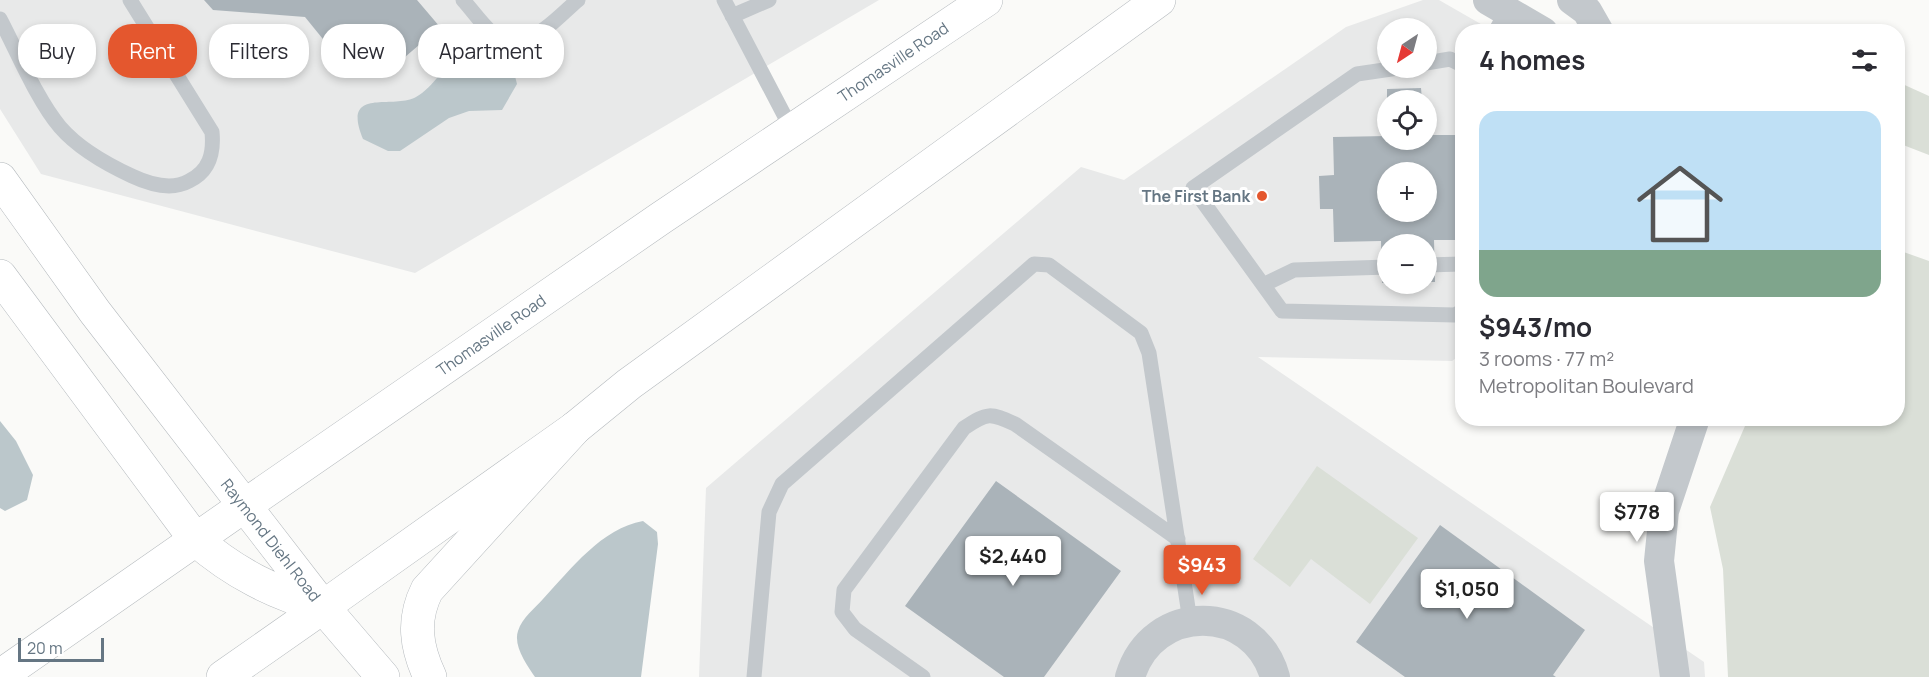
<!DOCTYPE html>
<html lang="en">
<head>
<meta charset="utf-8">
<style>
  :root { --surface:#fff; --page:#f2f2f3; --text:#2b2b33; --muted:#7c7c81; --line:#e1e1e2; --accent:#e4572e }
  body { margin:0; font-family:Manrope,sans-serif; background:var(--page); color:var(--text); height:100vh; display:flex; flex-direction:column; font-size:22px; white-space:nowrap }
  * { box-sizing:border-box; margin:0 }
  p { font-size:20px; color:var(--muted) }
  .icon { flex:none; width:33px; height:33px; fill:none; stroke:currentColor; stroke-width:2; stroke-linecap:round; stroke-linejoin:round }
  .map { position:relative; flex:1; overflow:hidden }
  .side { position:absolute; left:1455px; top:24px; width:450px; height:402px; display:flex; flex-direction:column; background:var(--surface); border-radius:24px; box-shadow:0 3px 9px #0003 }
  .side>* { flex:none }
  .hud { position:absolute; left:18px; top:24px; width:570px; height:54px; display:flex; gap:12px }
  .needle { width:39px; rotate:216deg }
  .tools { position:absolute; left:1377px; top:18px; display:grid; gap:12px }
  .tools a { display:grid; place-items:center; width:60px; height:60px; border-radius:50%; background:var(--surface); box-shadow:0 3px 9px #0003; font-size:30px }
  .scale { position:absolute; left:18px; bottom:15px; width:86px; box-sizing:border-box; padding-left:6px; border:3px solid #657683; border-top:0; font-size:16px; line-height:21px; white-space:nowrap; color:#657683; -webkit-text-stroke:4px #fff; paint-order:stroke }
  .price { position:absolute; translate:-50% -51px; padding:0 14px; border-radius:6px; background:#fff; color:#222; font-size:20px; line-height:39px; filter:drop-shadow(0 2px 3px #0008) }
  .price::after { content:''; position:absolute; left:50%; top:36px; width:18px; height:14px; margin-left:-9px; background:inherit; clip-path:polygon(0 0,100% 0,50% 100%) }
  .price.active { background:var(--accent); color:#fff }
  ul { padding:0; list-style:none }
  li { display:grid; align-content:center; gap:12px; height:318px; padding:0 24px }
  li+li { border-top:2px solid var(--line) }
  li span { display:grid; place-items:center; height:186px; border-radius:18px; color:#555 }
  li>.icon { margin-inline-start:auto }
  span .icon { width:108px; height:108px; fill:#fffc; stroke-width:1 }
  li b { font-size:26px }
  h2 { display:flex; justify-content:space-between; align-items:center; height:72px; padding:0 24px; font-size:26px }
  .tag { padding:0 21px; border-radius:24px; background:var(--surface); box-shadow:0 3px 9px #0003; font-size:21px; line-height:54px }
  .tag.active { background:var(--accent); color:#fff }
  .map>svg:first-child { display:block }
  .built { fill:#e8e9e9; fill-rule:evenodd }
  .green { fill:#dadfd7 }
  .water { fill:#bbc7cb }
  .building { fill:#aab3b9; fill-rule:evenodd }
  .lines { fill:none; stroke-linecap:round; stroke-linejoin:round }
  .primary-casing { stroke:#b5babe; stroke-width:34 }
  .trunk-casing { stroke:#b4b9bd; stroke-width:34 }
  .motorway-casing { stroke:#b4b9bd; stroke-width:34 }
  .service { stroke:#c3c8cc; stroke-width:15 }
  .minor { stroke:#c3c8cc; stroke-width:30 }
  .primary { stroke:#fff; stroke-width:33 }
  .trunk { stroke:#fff; stroke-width:33 }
  .motorway { stroke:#fff; stroke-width:33 }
  .poi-dot { fill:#e4572e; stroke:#fff; stroke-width:2 }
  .labels { text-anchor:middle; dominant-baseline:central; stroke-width:6; stroke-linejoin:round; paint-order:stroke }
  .street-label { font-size:16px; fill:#657683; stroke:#fff }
  .poi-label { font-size:16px; font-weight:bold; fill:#657683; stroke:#fff; text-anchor:end }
</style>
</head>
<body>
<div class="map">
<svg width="1929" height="677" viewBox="0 0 1929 677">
  <rect width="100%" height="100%" fill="#fafaf8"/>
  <!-- built -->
  <path class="built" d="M0,0H879L415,273L41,174L0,109Z
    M1423,0H1439L1493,31L1462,32V354L1452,361L1258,357L1704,662L1705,677H699L706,488L1081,167L1124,180L1346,27ZM1388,28H1426V68H1388ZM1388,100H1426V140H1388ZM1388,172H1426V212H1388ZM1388,244H1426V284H1388Z"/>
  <!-- green -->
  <path class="green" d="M1898,82L1929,96V155L1898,143Z
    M1898,250L1929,261V677H1728L1723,569L1710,507L1748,419L1898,418Z
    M1317,466L1418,538L1370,604L1311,559L1290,587L1253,559Z"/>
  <!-- water -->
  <path class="water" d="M484,48C504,53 513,65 517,84L502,110L469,111L449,118L400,151H388L363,139C341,86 392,110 416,97C434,87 447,63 461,49Z
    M0,421L16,441L33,475L27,500L5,511L0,508Z
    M643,521L657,532L658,544L641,677H535C527,665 513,646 518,631C522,618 535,608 543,599C571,569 602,528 643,521Z"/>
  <!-- building -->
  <path class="building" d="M204,0H417L440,27L391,69L344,65L305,17L213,10Z
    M1421,88L1422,100H1387V89Z
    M1426,135H1462V240H1434L1435,282H1426V244H1388V283H1382L1381,241L1334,242L1333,209H1320L1319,176L1334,175L1333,137L1388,136V140H1426ZM1388,172H1426V212H1388Z
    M996,481L1121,571L1044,677H1004L905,606Z
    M1440,525L1585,630L1553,675L1556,677H1405L1356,642Z"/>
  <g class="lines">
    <!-- primary casing -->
    <g class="primary-casing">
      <path id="primary" d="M244,506L661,218L986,0
        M323,607L575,428L629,384L1159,0"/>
    </g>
    <!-- trunk casing -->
    <g class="trunk-casing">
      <path id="trunk" d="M0,179L95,312L323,607
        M0,276L195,539C234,573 274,593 323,607
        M0,676L244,506
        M223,677L323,607"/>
    </g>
    <!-- motorway casing -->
    <g class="motorway-casing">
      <path id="motorway" d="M323,607L383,677
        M430,677C416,647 412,620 427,590L575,428"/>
    </g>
    <!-- service -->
    <path class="service" d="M463,0C472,10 481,23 491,32C523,60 554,20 578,0
      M724,0L792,130
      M732,16L769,0
      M0,19C17,51 37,100 60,127C79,149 106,164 132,176C149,184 171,191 189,181C210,171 214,153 212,132L130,0
      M1495,32L1506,12
      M1426,63L1450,59L1462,65
      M1398,68L1357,74L1193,188L1282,311L1455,315L1462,311
      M1426,265L1462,264
      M1263,285L1294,270L1388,267
      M754,677L769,512L782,484L1034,264L1049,265L1141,333L1149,353L1190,621
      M923,677L855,629L842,612L844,590L964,428C988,412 990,413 1015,424L1178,539"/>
    <!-- minor -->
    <path class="minor" d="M1488,0L1543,32
      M1572,0L1587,11L1599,32
      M1130,677C1152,602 1254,602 1275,677
      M1675,677L1659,561L1664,511L1695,418"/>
    <!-- primary -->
    <use href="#primary" class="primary"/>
    <!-- trunk -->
    <use href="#trunk" class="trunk"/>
    <!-- motorway -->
    <use href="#motorway" class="motorway"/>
  </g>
  <!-- markers -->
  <circle class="poi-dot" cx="1262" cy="196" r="6"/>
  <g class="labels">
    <!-- street labels -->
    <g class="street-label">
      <text transform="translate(893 62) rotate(-34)">Thomasville Road</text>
      <text transform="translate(491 335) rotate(-35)">Thomasville Road</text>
      <text transform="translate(271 540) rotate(52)">Raymond Diehl Road</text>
    </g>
    <!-- poi labels -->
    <g class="poi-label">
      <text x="1250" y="196">The First Bank</text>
    </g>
  </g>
</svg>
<div class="tools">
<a><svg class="needle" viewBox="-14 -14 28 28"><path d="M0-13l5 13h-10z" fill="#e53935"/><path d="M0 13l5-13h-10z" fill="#7c7c81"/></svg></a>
<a><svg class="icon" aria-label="locate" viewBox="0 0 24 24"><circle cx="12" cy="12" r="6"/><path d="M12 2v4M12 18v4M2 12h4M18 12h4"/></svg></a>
<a>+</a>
<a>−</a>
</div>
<div class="scale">20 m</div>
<b class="price" style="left:1637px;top:543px">$778</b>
<b class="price" style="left:1013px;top:587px">$2,440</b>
<b class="price active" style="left:1202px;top:596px">$943</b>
<b class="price" style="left:1467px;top:620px">$1,050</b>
<div class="hud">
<a class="tag">Buy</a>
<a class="tag active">Rent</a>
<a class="tag">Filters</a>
<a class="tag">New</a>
<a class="tag">Apartment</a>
</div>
<section class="side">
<h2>4 homes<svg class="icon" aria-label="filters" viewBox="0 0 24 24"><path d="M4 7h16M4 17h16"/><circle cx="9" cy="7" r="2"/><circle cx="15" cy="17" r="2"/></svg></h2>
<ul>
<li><span style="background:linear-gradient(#bfe0f5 75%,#7fa58c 0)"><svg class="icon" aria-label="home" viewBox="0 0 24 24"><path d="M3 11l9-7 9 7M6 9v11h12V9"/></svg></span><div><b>$943/mo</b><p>3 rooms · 77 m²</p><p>Metropolitan Boulevard</p></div></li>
</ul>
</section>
</div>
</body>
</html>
